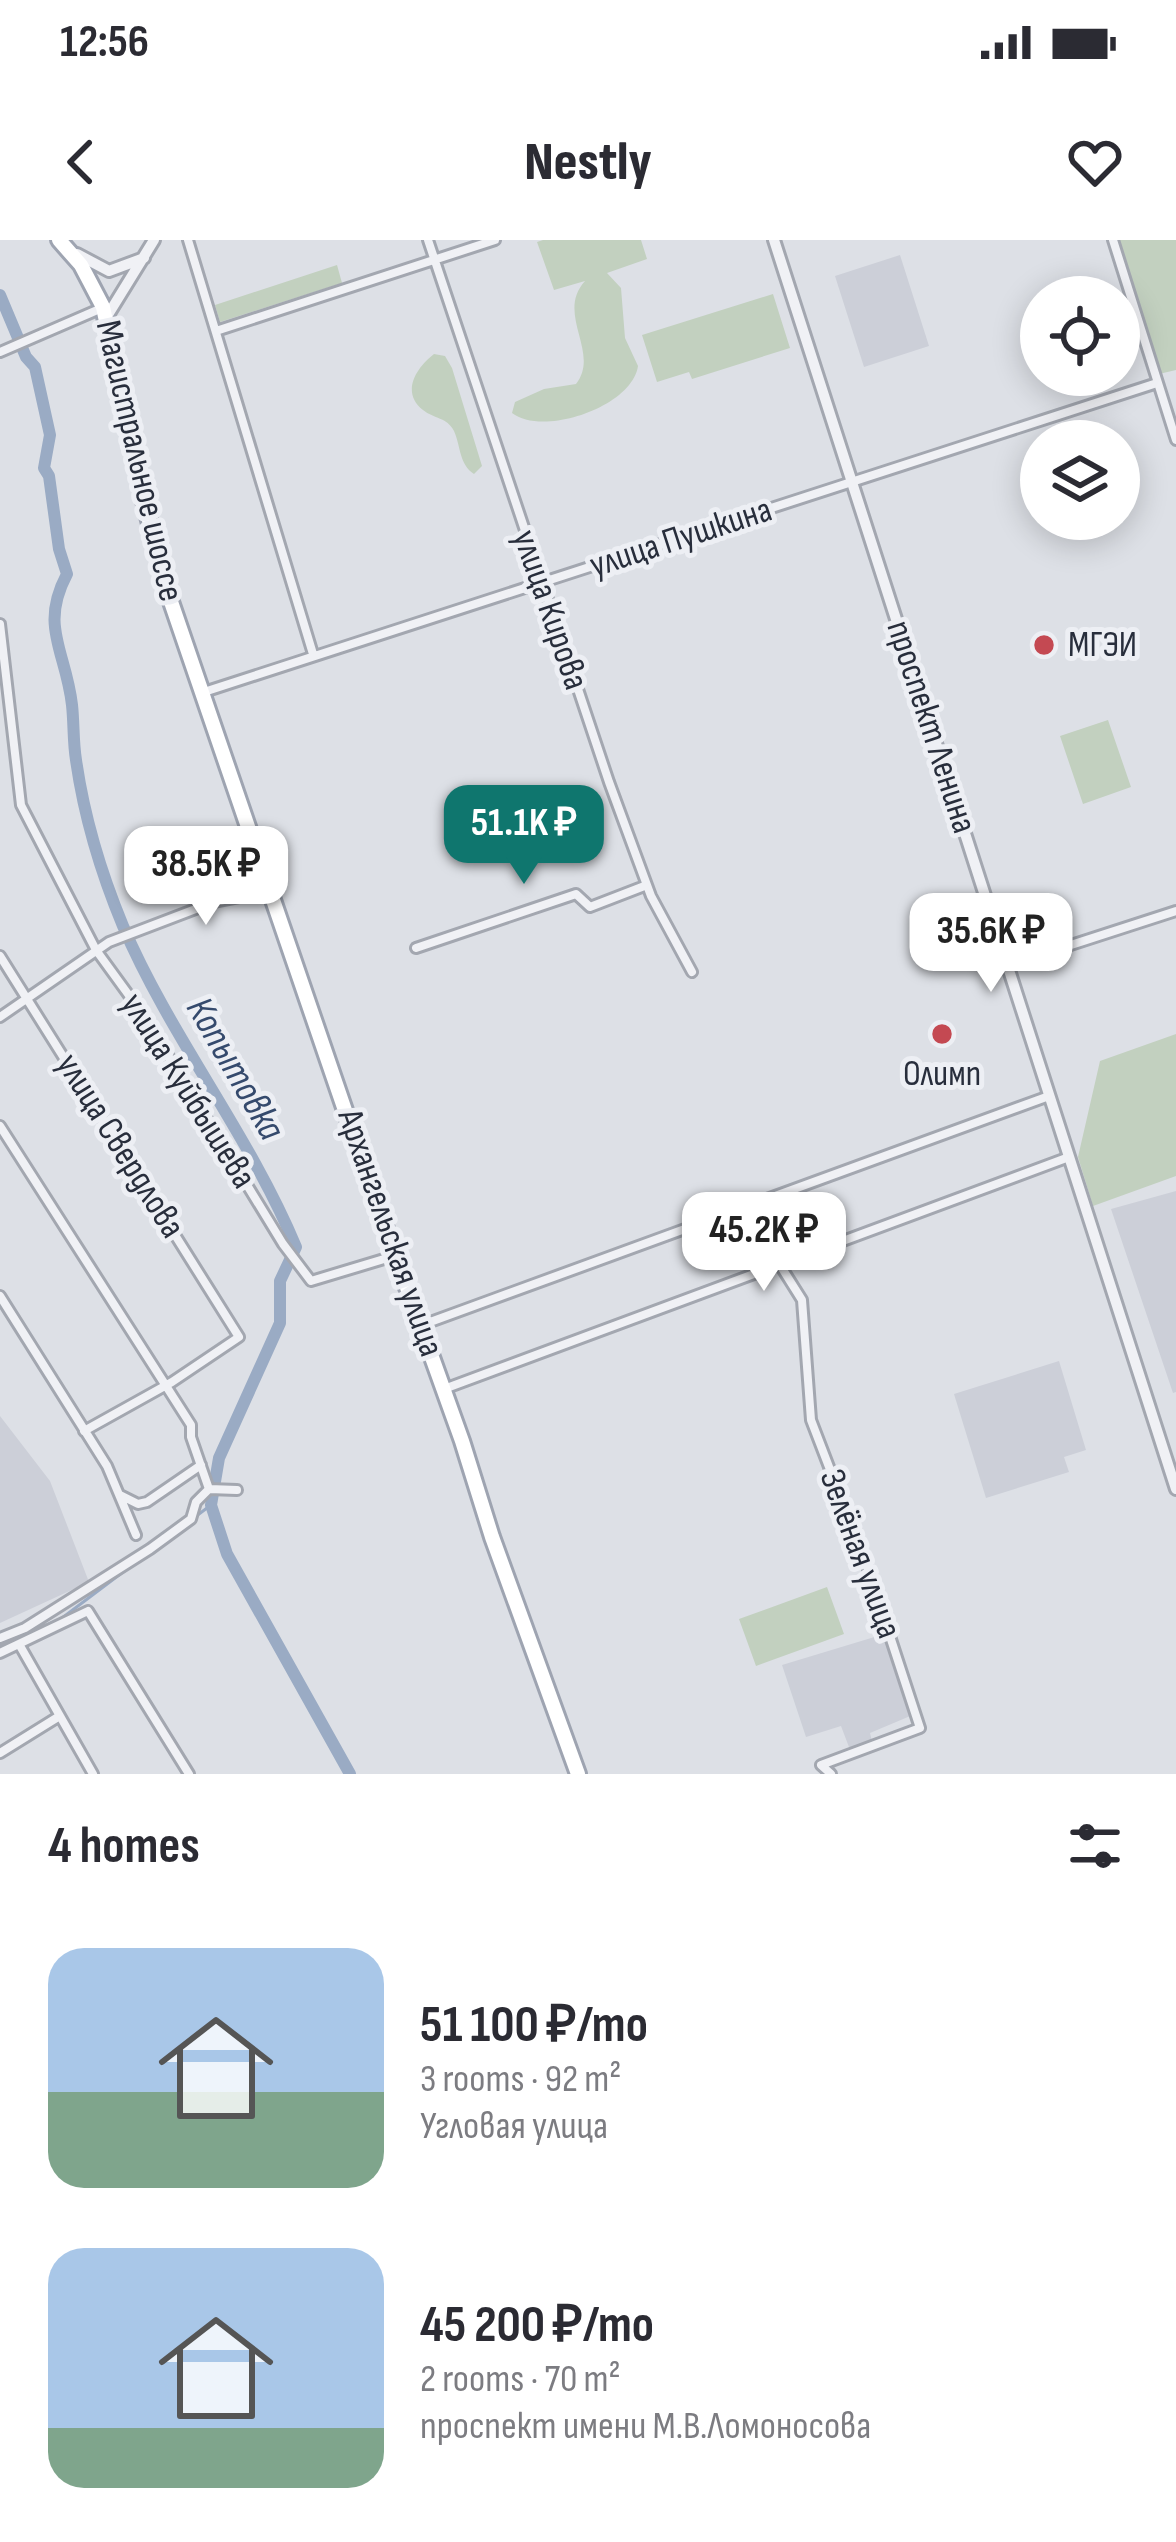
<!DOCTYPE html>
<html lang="en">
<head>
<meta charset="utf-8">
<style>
  :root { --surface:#fff; --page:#f2f2f3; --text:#2b2b33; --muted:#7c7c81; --accent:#0f766e }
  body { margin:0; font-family:"Sofia Sans Condensed",sans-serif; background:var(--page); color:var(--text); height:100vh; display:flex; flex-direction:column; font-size:45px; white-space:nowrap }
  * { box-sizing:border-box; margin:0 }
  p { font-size:39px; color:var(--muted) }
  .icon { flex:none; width:66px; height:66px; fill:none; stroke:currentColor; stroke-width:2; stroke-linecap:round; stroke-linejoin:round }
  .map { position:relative; height:1534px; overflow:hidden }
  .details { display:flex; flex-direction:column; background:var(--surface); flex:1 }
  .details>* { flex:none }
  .fabs { position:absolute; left:1020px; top:36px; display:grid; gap:24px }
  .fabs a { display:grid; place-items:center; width:120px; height:120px; border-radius:50%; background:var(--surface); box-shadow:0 6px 30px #0003; font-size:60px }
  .price { position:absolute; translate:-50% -102px; padding:0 27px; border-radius:24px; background:#fff; color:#222; font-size:39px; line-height:78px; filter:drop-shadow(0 3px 6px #0008) }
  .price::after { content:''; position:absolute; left:50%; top:72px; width:36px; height:27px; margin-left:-18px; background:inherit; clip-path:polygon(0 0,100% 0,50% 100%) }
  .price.active { background:var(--accent); color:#fff }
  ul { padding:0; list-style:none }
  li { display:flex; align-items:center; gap:36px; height:300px; padding:0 48px }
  li span { display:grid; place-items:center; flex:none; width:336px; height:240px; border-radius:36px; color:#555 }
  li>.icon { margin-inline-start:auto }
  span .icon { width:144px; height:144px; fill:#fffc; stroke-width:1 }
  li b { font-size:51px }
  h2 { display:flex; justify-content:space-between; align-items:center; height:144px; padding:0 48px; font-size:51px }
  .status { display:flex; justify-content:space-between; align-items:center; height:84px; padding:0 60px; background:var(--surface); direction:ltr }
  .status svg { height:33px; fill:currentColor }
  header { display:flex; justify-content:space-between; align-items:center; height:156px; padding:0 48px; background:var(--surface); font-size:54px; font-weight:800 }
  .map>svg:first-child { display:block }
  .built { fill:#cccfd8 }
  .green { fill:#c2d0bf }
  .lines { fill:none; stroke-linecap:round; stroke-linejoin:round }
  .stream { stroke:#9aabc4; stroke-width:3 }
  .river { stroke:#9aabc4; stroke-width:12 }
  .minor-casing { stroke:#a3a7b0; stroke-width:14 }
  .tertiary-casing { stroke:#a3a7b0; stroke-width:16 }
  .primary-casing { stroke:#9ea4b1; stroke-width:20 }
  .minor { stroke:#f0f1f5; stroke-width:8 }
  .tertiary { stroke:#f0f1f5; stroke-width:10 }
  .primary { stroke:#fff; stroke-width:14 }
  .poi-dot { fill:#c44952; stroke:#edeff4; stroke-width:4.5 }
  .labels { text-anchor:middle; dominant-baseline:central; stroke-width:10; stroke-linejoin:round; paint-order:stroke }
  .street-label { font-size:36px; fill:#282e3c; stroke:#edeff4 }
  .poi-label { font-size:36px; fill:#282e3c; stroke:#edeff4; text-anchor:start }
  .water-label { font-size:39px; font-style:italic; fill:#354a6d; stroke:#edeff4 }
</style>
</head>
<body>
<div class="status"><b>12:56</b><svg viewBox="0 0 49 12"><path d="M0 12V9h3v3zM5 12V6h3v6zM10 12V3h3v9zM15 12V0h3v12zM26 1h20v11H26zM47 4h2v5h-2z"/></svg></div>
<header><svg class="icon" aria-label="back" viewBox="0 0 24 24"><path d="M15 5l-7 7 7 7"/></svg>Nestly<svg class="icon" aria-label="heart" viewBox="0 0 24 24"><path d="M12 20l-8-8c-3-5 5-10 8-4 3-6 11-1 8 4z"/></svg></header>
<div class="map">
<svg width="1176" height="1534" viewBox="0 0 1176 1534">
  <rect width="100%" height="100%" fill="#dde0e6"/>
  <!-- built -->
  <path class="built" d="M900,15L929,106L864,127L835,36Z
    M1176,951V1152L1173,1153L1111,969Z
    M1059,1121L1086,1210L1064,1217L1069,1232L986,1258L954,1154Z
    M0,1176L50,1241L89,1342L0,1383Z
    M891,1392L915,1474L870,1493L873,1506L852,1515L841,1486L806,1497L782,1425Z"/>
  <!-- green -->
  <path class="green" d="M543,0H641L647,19L607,33L621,48L625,98L638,126C632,167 543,197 512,173L515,162L544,149L576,144C601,112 555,74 585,41L554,50L537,2Z
    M1117,0H1176V130L1159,134Z
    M337,25L342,43L220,82L215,65Z
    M773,54L790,108L692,139L689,132L657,142L642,95Z
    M434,114L445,116L452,128L482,226L474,234C459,224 461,207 454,191C447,177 434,179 423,170C400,152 417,127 434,114Z
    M1108,480L1131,547L1083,564L1060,496Z
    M1176,794V936L1093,966L1078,917L1100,821Z
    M827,1347L844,1394L756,1426L739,1379Z"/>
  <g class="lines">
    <!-- stream -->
    <path class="stream" d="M195,1277L211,1265
      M0,1407L62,1378L135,1323"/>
    <!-- river -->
    <path class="river" d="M0,55L26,117L35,127L50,195L44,228L49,236L59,309L67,334C39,387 66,411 72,465C74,483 73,502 76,520C84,576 101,633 123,686C171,798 249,894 296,1007L280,1041V1083L219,1218L211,1265L227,1314L350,1534"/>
    <!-- minor casing -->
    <g class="minor-casing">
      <path id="minor" d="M188,0L313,414
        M428,0L609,542L651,656L692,732
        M1113,0L1176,200
        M216,91L495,0
        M0,112L102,68
        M0,384L21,565L96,710L144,776L283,1004L311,1041L394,1016
        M204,452L1157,143
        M416,708L576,654L590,667L647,645
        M0,716L239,1097L172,1142L84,1191
        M1006,726L1176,671
        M0,777L109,702L214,662L270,651
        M0,886L191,1185V1197L209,1249L196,1262L191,1279L150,1309L25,1388L0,1398
        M780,1025L802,1060L811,1180L867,1326L920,1488L821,1525L831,1534
        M0,1056L107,1226L136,1295
        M422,1085L1049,856
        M444,1149L1069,917
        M209,1249L237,1250
        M120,1255L138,1264L147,1262L201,1225
        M19,1404L93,1534
        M0,1413L88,1371L189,1534
        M0,1513L58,1477"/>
    </g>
    <!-- tertiary casing -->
    <g class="tertiary-casing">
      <path id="tertiary" d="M774,0L1176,1249
        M77,14L109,31L144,18
        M106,78L154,0"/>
    </g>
    <!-- primary casing -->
    <g class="primary-casing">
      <path id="primary" d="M59,0L81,25L103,67L143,257L168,353L376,961L462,1201L492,1297L578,1534"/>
    </g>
    <!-- minor -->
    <use href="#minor" class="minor"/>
    <!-- tertiary -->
    <use href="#tertiary" class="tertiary"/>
    <!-- primary -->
    <use href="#primary" class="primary"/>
  </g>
  <!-- markers -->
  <g class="poi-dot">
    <circle cx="1044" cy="405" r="12"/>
    <circle cx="942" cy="794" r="12"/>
  </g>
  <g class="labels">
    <!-- street labels -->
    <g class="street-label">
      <text transform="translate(139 221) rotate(77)">Магистральное шоссе</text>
      <text transform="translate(681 298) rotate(-18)">улица Пушкина</text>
      <text transform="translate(550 370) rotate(71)">улица Кирова</text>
      <text transform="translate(931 487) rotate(72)">проспект Ленина</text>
      <text transform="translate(188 851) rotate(58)">улица Куйбышева</text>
      <text transform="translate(120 906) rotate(58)">улица Свердлова</text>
      <text transform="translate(390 993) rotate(71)">Архангельская улица</text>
      <text transform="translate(860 1314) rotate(70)">Зелёная улица</text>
    </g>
    <!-- poi labels -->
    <g class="poi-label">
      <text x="1068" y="405">МГЭИ</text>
      <text x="942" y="834" text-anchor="middle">Олимп</text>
    </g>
    <!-- water labels -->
    <g class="water-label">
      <text transform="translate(235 829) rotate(60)">Копытовка</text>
    </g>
  </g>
</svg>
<div class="fabs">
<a><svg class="icon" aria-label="locate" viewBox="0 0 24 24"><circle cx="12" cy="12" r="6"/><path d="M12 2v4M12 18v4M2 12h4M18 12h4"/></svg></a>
<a><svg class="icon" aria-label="layers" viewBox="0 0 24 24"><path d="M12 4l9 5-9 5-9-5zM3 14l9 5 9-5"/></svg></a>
</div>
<b class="price active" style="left:524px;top:647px">51.1K ₽</b>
<b class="price" style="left:206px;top:688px">38.5K ₽</b>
<b class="price" style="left:991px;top:755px">35.6K ₽</b>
<b class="price" style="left:764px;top:1054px">45.2K ₽</b>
</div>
<section class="details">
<h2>4 homes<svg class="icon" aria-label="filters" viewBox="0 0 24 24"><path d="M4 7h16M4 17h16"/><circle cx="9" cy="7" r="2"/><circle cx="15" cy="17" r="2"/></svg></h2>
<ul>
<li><span style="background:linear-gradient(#a9c7e8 60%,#7fa58c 0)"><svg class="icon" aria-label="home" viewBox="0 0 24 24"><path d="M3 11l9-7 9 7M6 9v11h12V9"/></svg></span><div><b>51 100 ₽/mo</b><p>3 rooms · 92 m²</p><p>Угловая улица</p></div></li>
<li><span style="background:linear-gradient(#a9c7e8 75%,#7fa58c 0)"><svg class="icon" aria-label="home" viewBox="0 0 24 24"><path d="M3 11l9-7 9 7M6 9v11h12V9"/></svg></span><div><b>45 200 ₽/mo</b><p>2 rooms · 70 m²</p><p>проспект имени М.В.Ломоносова</p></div></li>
</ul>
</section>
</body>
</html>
